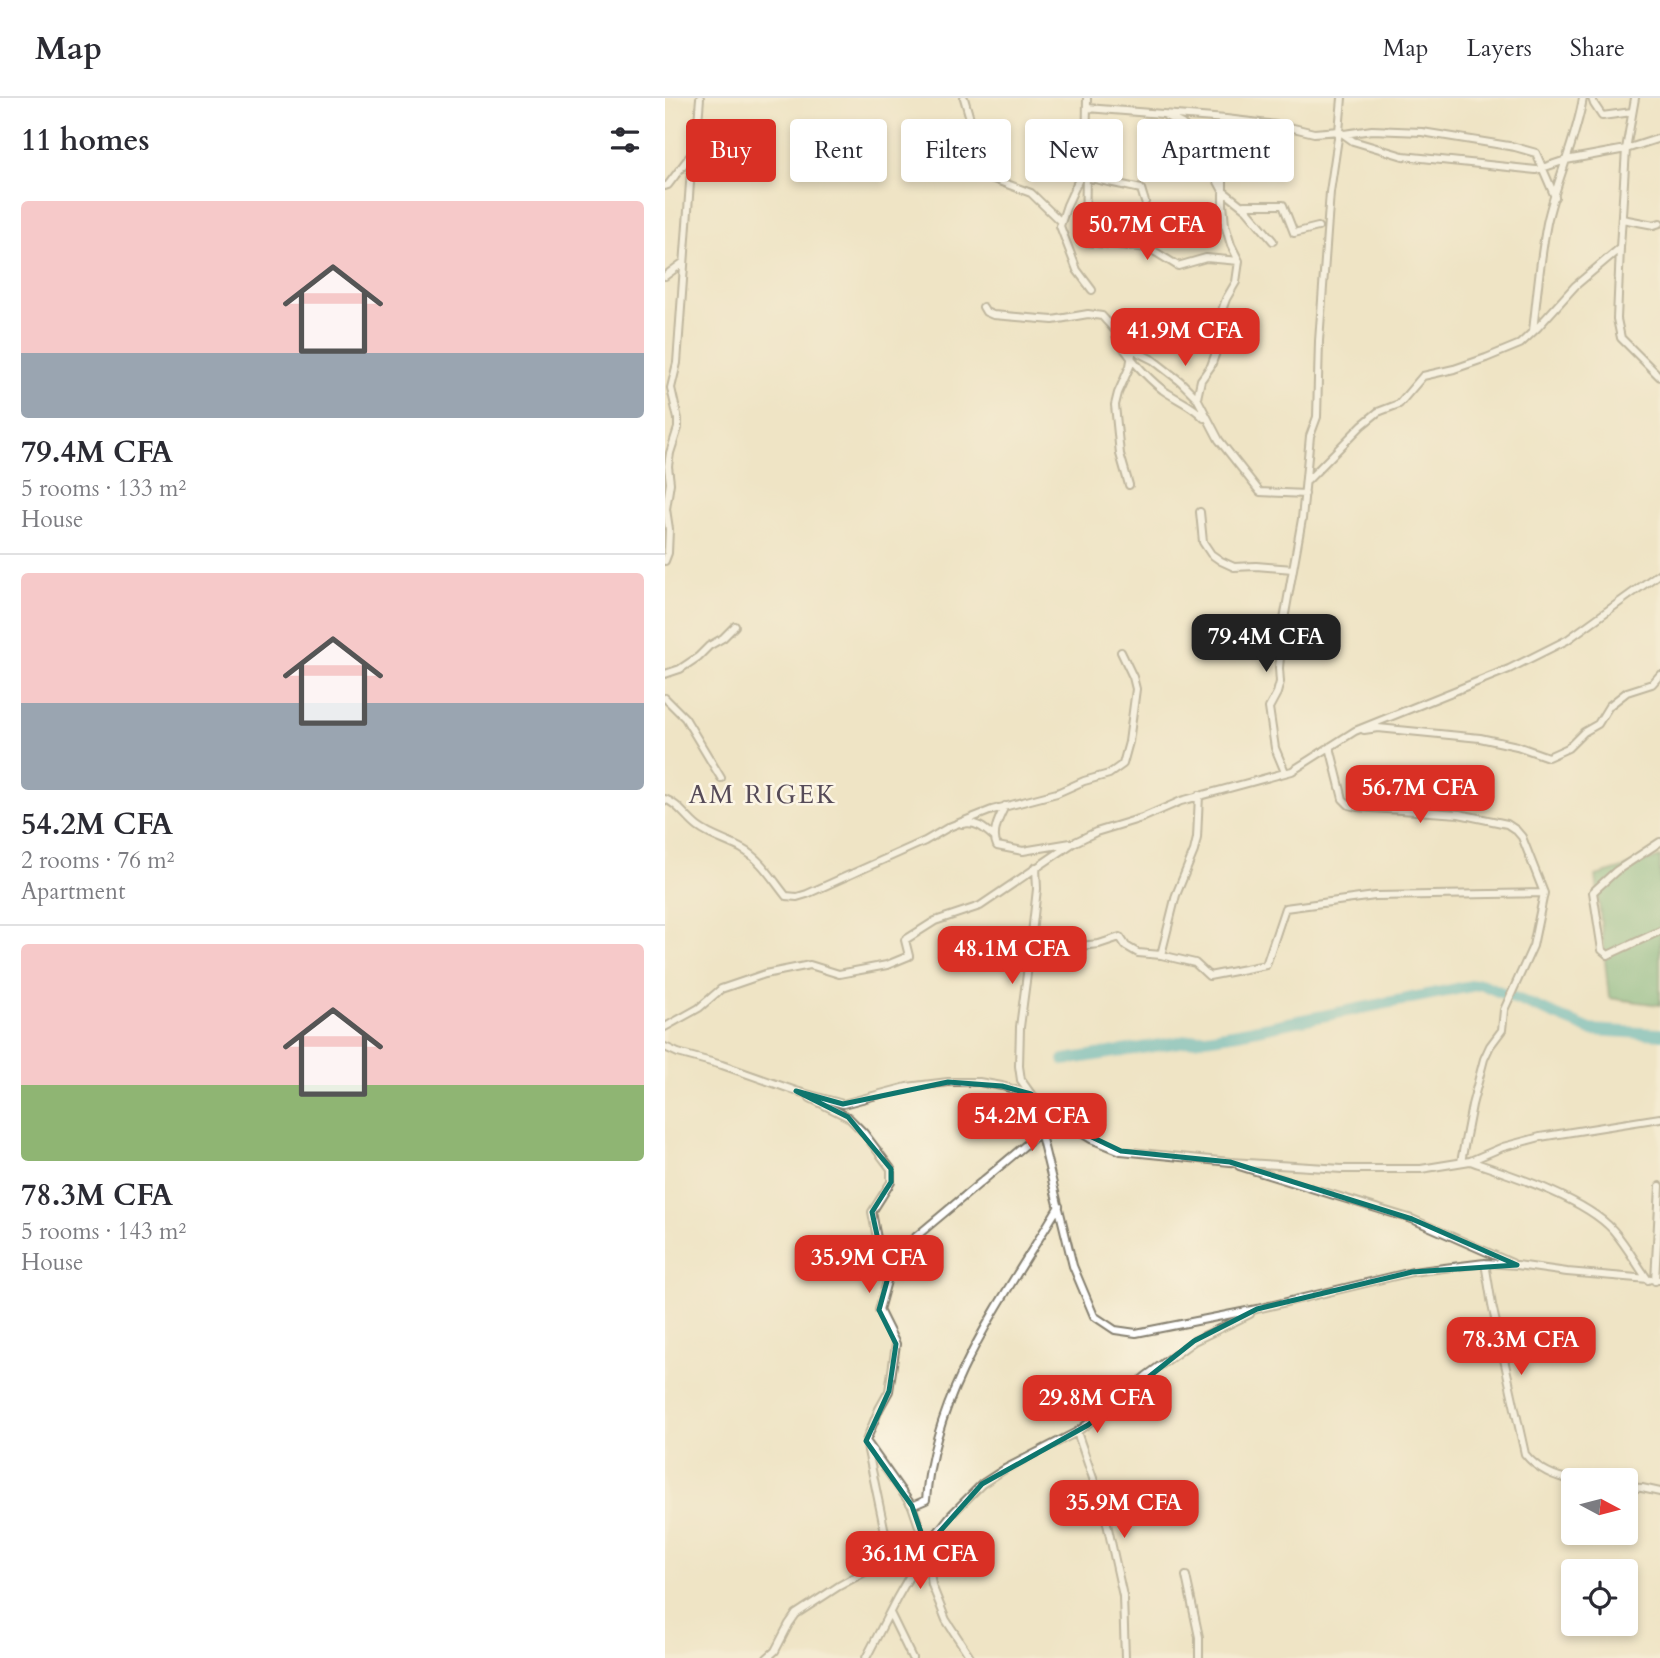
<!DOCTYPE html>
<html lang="en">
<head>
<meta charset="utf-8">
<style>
  :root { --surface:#fff; --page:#f2f2f3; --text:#2b2b33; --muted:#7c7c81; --line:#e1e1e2; --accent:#d93025 }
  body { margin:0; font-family:Cardo,serif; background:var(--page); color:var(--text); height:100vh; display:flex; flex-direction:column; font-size:26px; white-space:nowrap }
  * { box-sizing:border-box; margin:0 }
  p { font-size:23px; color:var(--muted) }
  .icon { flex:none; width:38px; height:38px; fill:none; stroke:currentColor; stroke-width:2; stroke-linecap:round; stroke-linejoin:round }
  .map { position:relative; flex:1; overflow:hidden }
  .side { display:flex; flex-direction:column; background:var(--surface); width:665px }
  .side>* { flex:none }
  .banner { position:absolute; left:21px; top:21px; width:665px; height:63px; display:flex; gap:14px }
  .needle { width:46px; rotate:97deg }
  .controls { position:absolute; left:896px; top:1370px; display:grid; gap:14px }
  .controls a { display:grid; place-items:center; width:77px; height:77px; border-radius:7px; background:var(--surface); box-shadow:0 4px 10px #0003; font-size:35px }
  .price { position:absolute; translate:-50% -60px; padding:0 16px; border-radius:14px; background:var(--accent); color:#fff; font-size:23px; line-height:46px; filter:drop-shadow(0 2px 4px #0008) }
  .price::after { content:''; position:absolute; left:50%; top:42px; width:21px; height:16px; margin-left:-10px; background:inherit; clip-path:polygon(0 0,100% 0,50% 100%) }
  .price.on { background:#222; color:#fff }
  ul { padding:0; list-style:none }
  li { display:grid; align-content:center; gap:14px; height:371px; padding:0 21px }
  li+li { border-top:2px solid var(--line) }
  li span { display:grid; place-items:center; height:217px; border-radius:7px; color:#555 }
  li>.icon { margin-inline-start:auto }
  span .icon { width:126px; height:126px; fill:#fffc; stroke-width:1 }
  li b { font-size:30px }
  h2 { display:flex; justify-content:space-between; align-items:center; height:84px; padding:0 21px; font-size:30px }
  .pill { padding:0 24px; border-radius:7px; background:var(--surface); box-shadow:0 4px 10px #0003; font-size:24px; line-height:63px }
  .pill.on { background:var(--accent); color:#fff }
  header { display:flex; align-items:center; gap:42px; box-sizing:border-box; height:98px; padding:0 35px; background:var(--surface); border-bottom:2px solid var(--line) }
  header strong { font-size:33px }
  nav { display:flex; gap:38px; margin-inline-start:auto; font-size:24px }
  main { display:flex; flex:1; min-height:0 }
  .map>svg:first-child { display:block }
  .forest { fill:#66ad74; stroke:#416448; stroke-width:2 }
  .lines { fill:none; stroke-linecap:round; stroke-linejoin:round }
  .river { stroke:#3eadbb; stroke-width:12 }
  .minor-casing { stroke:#868070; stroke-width:10 }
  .minor { stroke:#fff; stroke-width:6 }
  .marked { fill:none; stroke:#0f766e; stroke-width:5; stroke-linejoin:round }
  .labels { text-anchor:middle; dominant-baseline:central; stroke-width:5; stroke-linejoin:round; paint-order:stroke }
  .neighbourhood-label { font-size:26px; letter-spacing:2px; fill:#564b58; stroke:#fcf5e5 }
</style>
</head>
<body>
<header>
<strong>Map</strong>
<nav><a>Map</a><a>Layers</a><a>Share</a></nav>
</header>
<main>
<section class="side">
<h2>11 homes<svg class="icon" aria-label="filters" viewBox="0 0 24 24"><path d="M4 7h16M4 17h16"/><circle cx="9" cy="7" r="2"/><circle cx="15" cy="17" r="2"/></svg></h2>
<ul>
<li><span style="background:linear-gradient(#f6c9c9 70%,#9aa5b1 0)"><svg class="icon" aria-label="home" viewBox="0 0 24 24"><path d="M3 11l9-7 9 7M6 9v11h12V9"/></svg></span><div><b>79.4M CFA</b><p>5 rooms · 133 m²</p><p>House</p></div></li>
<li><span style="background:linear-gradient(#f6c9c9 60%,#9aa5b1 0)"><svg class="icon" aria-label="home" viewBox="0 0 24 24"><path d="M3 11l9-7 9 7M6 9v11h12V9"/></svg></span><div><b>54.2M CFA</b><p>2 rooms · 76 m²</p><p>Apartment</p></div></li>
<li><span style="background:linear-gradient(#f6c9c9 65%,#8fb573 0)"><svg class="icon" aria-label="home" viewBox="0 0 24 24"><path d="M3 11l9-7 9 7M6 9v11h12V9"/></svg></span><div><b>78.3M CFA</b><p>5 rooms · 143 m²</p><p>House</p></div></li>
</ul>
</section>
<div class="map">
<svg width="995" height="1560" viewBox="0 0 995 1560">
  <rect width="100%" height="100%" fill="#fcf5e5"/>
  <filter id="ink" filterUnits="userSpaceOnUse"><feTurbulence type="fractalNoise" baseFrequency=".0143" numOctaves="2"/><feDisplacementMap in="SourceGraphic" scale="14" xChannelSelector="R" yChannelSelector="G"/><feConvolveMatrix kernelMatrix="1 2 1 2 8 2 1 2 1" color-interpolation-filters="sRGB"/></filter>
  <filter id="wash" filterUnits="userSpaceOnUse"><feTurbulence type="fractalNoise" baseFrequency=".00686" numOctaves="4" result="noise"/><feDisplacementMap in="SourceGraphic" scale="28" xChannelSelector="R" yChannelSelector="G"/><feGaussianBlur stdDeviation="1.57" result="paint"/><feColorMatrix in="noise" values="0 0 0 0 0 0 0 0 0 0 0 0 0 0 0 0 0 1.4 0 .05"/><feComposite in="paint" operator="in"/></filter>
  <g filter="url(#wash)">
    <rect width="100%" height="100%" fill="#efe4c5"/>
    <!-- forest -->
    <path class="forest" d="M995,759V907L944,900L931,778Z"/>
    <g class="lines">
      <!-- river -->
      <path class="river" d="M399,962L573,935L816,886L926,932L995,936"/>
    </g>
  </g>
  <g filter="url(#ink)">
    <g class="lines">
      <!-- minor casing -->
      <g class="minor-casing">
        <path id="minor" d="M299,0L306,24L312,68L323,79L366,95L396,124
          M422,0L420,144L484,150L513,168L541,160L574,163
          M927,0L929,6L937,18L967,14
          M970,0L961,51L955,150L952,221L956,240L995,279
          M422,10L561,21L620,28L649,35L674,33L688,43L738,58L871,72L901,62L961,51L995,40
          M501,18L517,26L534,41L544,67L558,93L582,112L608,143
          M679,36L707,32L757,34L850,49L871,55L890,99
          M419,70L402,107L395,128L412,172L427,192
          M421,79L476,91L480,104
          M0,88L3,87L25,58
          M579,107H618L629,135L653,129
          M957,121L989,127L995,125
          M484,150L496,129L502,121L521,123
          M0,178L19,164
          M318,209L321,214L328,217L388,222L423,216L437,218L455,238L468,250
          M868,233C872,198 875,161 882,125C891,83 911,43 918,0
          M451,238C462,257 480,278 498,292C512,302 528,307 539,320
          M532,300L536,282L546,268L550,257L553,248L555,218L561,201L571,184L574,163L566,147L560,127L558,106V63L561,21
          M642,383L697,327L713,314L734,306L758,278L789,271L821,260L855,246L873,229L910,188L955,150
          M464,387L455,356L450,307L453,295L465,268L468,250L474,255L488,262L515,283L532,300L554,342L595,394L640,396
          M535,414L538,444L546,456L556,463L569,469L591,468L628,471
          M0,463L3,455L4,431L1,411L5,385L3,368L5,355L13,330V321L6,290L12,265L27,57L31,50L35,0
          M0,576L15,571L33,559L44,548L58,540L70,528
          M0,600L20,620L56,680
          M699,632L713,630L815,640L852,648L883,659L903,650L919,634L933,626L944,608L962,594L987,586L995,577
          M665,649L678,701L684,707L692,709L794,716L842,726L851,732L857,739L879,795L868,848L839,912L837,932L825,948L819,961L807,1007L796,1064
          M620,674L610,650L604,610L612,595L615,584L614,570L618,527L637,421L645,338L652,319L654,243L665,94L674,33L677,0
          M0,701C14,706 21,720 33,729C46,739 63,743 77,751C96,761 108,782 121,798L132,799L142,796L260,743L284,729L327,712L392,695L419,683L444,676L458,666L464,644L471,591L468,579L456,554
          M340,708C334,720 326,735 332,748L358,753L406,745
          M297,726C311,723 319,730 329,739
          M995,744L951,773L928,794L937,852L943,857L995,833
          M371,769L372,791L365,853L355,929L354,968L356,982L366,996L408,1168L429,1218L450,1232L471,1235L592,1211L747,1174L820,1165L852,1167L902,1174L995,1182
          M365,853L434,846L455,839L461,848L473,855L496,857L530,865L544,878L601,867L620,810L710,798L879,795
          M496,857L511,797L529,753L532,740L534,697
          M0,929L34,910L56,891L100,876L145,867L174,876L222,867L244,858L240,842L270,823L315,808L408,745L431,734L477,720L516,703L627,673L690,633L844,571L902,542L995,475
          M0,949L13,955L57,967L131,993L178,1006L242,989L283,984H314L337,988L366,996L408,1030L426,1041L456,1053L565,1064L677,1071H756L805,1063L838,1049L875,1039L995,1020
          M145,1000L183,1019L199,1035L226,1071V1084L207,1114L217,1167L222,1183L214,1212L231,1246L224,1293L214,1311L201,1343L247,1408L261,1449L267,1487L281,1522L306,1560
          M805,1063C846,1077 919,1100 948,1132C961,1147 971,1165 983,1182
          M574,1068L747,1121L847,1165
          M820,1165L827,1207L860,1356C872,1371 891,1380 909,1382
          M217,1167L376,1034
          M990,1183L995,1088
          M412,1334L439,1412L458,1498L460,1560
          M961,1389L977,1390L995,1394
          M247,1408L261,1402C269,1292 339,1200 394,1108
          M521,1478L534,1539V1560
          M225,1515L247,1560
          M102,1560L110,1553L124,1526L131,1516L174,1488L214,1466L220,1456L222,1444L202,1348
          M201,1560L232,1500L261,1449L286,1417L317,1386L340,1371L412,1334L434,1317L481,1278L529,1243L585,1216"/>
      </g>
      <!-- minor -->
      <use href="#minor" class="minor"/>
    </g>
  </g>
  <!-- marked area -->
  <path d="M0 0H995V1560H0ZM283,984L337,988L366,996L408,1030L456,1053L565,1064L747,1121L852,1167L747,1174L592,1211L529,1243L423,1327L317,1386L261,1449L247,1408L201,1343L224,1293L231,1246L214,1212L222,1183L207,1114L226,1084V1071L183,1019L131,993L178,1006Z" fill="#efe4c5" fill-opacity=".55" fill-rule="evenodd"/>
  <path class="marked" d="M283,984L337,988L366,996L408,1030L456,1053L565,1064L747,1121L852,1167L747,1174L592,1211L529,1243L423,1327L317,1386L261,1449L247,1408L201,1343L224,1293L231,1246L214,1212L222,1183L207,1114L226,1084V1071L183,1019L131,993L178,1006Z"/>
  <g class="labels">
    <!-- neighbourhood labels -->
    <g class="neighbourhood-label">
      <text x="98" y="696">AM RIGEK</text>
    </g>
  </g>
</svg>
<div class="controls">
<a><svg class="needle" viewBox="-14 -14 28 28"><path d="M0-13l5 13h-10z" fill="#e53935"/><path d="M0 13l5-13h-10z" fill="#7c7c81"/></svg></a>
<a><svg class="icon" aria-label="locate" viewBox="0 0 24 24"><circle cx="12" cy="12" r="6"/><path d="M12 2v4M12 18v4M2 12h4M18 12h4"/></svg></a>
</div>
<b class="price" style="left:482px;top:164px">50.7M CFA</b>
<b class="price" style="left:520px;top:270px">41.9M CFA</b>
<b class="price on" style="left:601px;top:576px">79.4M CFA</b>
<b class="price" style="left:755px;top:727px">56.7M CFA</b>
<b class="price" style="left:347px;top:888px">48.1M CFA</b>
<b class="price" style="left:367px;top:1055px">54.2M CFA</b>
<b class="price" style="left:204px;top:1197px">35.9M CFA</b>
<b class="price" style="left:856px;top:1279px">78.3M CFA</b>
<b class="price" style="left:432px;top:1337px">29.8M CFA</b>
<b class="price" style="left:459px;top:1442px">35.9M CFA</b>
<b class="price" style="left:255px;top:1493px">36.1M CFA</b>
<div class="banner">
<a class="pill on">Buy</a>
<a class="pill">Rent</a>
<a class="pill">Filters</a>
<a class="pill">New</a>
<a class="pill">Apartment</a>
</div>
</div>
</main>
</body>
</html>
